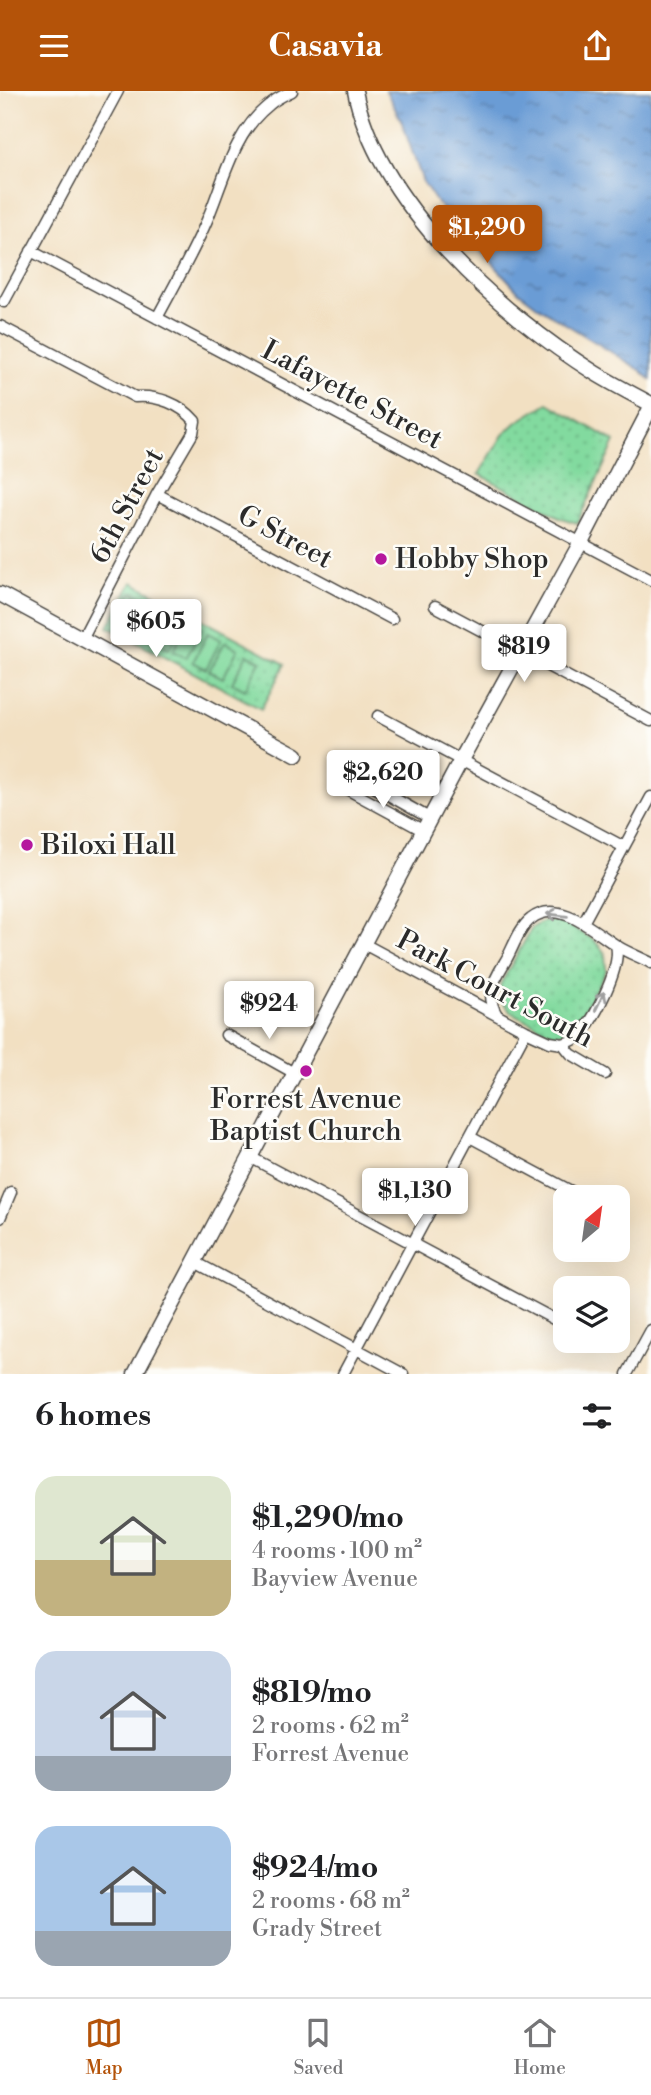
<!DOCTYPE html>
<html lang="en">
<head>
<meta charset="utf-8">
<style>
  :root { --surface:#fff; --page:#f2f2f2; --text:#202124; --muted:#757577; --line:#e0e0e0; --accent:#b45309 }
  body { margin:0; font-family:"Libre Bodoni",serif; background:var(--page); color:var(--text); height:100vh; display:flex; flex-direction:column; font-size:26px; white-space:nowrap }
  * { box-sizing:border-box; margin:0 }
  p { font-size:23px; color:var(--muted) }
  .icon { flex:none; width:38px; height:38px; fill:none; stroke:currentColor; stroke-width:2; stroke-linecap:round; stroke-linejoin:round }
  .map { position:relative; height:1283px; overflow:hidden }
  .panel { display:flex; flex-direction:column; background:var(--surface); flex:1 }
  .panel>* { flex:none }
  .needle { width:46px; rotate:29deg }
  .buttons { position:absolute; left:553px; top:1094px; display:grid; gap:14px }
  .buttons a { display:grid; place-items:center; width:77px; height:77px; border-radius:14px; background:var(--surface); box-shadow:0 7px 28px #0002; font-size:35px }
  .price { position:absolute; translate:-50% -60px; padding:0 16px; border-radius:7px; background:#fff; color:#222; font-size:23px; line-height:46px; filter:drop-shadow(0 2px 4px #0008) }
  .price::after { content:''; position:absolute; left:50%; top:42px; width:21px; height:16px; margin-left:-10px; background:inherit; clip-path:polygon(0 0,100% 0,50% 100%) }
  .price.selected { background:var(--accent); color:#fff }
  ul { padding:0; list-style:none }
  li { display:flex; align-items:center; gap:21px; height:175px; padding:0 35px }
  li span { display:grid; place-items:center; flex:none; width:196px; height:140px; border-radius:21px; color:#555 }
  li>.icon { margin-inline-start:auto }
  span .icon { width:84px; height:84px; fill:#fffc; stroke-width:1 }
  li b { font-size:30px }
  h2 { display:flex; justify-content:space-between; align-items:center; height:84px; padding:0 35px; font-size:30px }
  header { display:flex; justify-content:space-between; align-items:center; height:91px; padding:0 35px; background:var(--accent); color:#fff; font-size:32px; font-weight:700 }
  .menu { display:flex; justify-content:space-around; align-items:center; height:98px; border-top:2px solid var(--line); background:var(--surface); font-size:19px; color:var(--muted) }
  .menu a { display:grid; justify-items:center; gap:4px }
  .menu .selected { color:var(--accent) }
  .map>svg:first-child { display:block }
  .park { fill:url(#park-dots); stroke:#568265; stroke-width:2 }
  .garden { fill:#82da9f; stroke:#568265; stroke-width:2 }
  .water { fill:url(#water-ripples); stroke:#4b6480; stroke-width:2 }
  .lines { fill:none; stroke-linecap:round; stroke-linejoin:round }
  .minor-casing { stroke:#494642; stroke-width:13 }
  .tertiary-casing { stroke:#494642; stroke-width:17 }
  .minor { stroke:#fff; stroke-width:10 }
  .tertiary { stroke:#fff; stroke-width:14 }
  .oneway { stroke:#a0a0a0 }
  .poi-dot { fill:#b5179e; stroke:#fdfcf7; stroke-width:2.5 }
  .labels { text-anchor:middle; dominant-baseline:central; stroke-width:5; stroke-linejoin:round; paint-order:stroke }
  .street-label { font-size:28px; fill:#2b2b2b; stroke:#fdfcf7 }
  .poi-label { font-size:28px; fill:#2b2b2b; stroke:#fdfcf7; text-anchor:start }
</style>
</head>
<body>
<header><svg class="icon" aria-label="menu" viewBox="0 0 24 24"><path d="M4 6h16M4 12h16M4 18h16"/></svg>Casavia<svg class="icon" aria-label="share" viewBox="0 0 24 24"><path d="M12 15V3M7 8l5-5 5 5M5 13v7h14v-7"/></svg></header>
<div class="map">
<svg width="651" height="1283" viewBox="0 0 651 1283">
  <defs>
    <pattern id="park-dots" width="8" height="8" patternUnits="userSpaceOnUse" patternTransform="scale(1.75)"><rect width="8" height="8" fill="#82da9f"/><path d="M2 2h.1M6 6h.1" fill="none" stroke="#70bb89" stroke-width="1.8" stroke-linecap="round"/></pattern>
    <pattern id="water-ripples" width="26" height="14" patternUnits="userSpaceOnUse" patternTransform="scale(1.75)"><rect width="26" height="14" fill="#6b9cd5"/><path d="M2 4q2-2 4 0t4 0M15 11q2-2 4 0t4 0" fill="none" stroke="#587fad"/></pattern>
  </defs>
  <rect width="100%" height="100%" fill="#fdfcf7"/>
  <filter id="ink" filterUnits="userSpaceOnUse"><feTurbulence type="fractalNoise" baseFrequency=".0143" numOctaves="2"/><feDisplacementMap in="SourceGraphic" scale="14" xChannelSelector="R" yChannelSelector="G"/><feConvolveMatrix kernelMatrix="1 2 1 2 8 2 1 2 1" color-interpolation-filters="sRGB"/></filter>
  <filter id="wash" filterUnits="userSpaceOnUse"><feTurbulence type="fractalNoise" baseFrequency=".00686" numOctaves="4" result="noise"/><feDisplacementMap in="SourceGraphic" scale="28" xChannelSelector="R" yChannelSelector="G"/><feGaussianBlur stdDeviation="1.57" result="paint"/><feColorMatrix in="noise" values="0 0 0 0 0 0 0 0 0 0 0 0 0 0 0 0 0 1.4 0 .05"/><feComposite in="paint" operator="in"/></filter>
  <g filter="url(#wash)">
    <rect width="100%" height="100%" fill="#f2e0c2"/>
    <!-- park -->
    <path class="park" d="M548,312L615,351L577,432L561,427L479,383L503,344L517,331Z
      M132,491L285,573L261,618L108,536Z
      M544,830H561L594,849L605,862L606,880L578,930L566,941L554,943L512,922L503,912L500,894L532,837Z"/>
    <!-- garden -->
    <path class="garden" d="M132,501L145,508L130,537L117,530Z
      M149,510L162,517L147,546L133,539Z
      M172,522L185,529L169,558L156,551Z
      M188,531L202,538L186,567L173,560Z
      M208,542L221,549L206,578L193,571Z
      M225,551L238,558L223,587L209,580Z
      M247,563L260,570L245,599L232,592Z"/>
    <!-- water -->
    <path class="water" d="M386,0H651V289L640,279L540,217L519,201L437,112L423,91L401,29Z"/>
  </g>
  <g filter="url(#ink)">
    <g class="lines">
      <!-- minor casing -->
      <g class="minor-casing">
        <path id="minor" d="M31,160L651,489
          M4,211L118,0
          M157,227C173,197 190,167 204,136C223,95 231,44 269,14C275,8 284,4 292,0
          M0,235L135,306C157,304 181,313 195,330L193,342L157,403L82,548
          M157,403L392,528
          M435,515L651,630
          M378,625L624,756
          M351,683L431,728
          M345,697L424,740
          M583,832L651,706
          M364,853L526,940L550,951L563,953L571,963L605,983
          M497,924C484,903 495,888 506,869C513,857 519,837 531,828C558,806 595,841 617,855C628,862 640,866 651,872
          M226,944L296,983
          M563,953C569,951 573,950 578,946C594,930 622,876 616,854
          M470,1046L582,1106
          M250,1066L565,1234
          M618,1125L624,1129
          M0,1127L11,1101
          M195,1171L403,1283
          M343,1283L526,940
          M627,1283L651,1239"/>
      </g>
      <!-- tertiary casing -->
      <g class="tertiary-casing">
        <path id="tertiary" d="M355,0C377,112 502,224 595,282C613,293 632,303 651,313
          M0,503L296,664
          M135,1283L461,669L581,451L651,316"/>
      </g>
      <!-- minor -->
      <use href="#minor" class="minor"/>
      <!-- tertiary -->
      <use href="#tertiary" class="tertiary"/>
    </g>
    <!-- one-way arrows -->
    <defs><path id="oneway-shaft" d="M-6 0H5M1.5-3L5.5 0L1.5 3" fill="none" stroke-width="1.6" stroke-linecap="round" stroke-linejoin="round" transform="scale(1.75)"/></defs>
    <g class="oneway">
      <use href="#oneway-shaft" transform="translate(557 824) rotate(-173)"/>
      <use href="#oneway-shaft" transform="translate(600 910) rotate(-64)"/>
    </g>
  </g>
  <!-- markers -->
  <g class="poi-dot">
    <circle cx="381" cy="468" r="7"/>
    <circle cx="27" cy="754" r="7"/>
    <circle cx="306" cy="980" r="7"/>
  </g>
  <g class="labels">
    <!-- street labels -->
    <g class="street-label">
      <text transform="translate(352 304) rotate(28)">Lafayette Street</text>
      <text transform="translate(127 415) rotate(-62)">6th Street</text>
      <text transform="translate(285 446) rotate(28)">G Street</text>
      <text transform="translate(495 898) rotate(28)">Park Court South</text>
    </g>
    <!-- poi labels -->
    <g class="poi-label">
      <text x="395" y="468">Hobby Shop</text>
      <text x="41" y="754">Biloxi Hall</text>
      <text x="306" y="1008" text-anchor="middle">Forrest Avenue<tspan x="306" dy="32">Baptist Church</tspan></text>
    </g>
  </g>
</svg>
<div class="buttons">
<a><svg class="needle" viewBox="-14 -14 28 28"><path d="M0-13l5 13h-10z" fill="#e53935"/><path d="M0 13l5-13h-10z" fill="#757577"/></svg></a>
<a><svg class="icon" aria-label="layers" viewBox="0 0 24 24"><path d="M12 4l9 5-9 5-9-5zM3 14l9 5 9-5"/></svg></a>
</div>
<b class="price selected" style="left:487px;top:174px">$1,290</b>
<b class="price" style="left:156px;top:568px">$605</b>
<b class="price" style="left:524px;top:593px">$819</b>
<b class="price" style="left:383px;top:719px">$2,620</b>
<b class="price" style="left:269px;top:950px">$924</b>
<b class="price" style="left:415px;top:1137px">$1,130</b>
</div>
<section class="panel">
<h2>6 homes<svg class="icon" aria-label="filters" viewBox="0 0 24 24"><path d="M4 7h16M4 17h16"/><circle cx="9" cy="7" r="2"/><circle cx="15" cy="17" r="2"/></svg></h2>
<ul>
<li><span style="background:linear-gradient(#dfe7d0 60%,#c2b280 0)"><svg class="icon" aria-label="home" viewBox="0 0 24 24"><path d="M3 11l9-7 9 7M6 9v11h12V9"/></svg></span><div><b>$1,290/mo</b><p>4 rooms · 100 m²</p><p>Bayview Avenue</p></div></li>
<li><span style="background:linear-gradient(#c9d6e8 75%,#9aa5b1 0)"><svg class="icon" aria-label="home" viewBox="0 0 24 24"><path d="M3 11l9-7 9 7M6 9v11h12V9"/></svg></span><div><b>$819/mo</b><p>2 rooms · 62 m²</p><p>Forrest Avenue</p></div></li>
<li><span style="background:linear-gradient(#a9c7e8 75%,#9aa5b1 0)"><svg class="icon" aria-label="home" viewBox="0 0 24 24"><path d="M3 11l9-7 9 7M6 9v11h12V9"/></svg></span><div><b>$924/mo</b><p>2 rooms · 68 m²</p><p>Grady Street</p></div></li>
</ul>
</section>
<nav class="menu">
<a class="selected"><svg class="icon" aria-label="map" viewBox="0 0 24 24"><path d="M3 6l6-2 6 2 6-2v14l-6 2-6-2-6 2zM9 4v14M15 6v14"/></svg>Map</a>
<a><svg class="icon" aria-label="saved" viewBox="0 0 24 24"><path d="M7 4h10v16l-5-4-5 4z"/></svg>Saved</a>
<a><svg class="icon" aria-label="home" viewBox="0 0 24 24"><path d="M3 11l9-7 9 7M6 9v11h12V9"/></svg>Home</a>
</nav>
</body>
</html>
